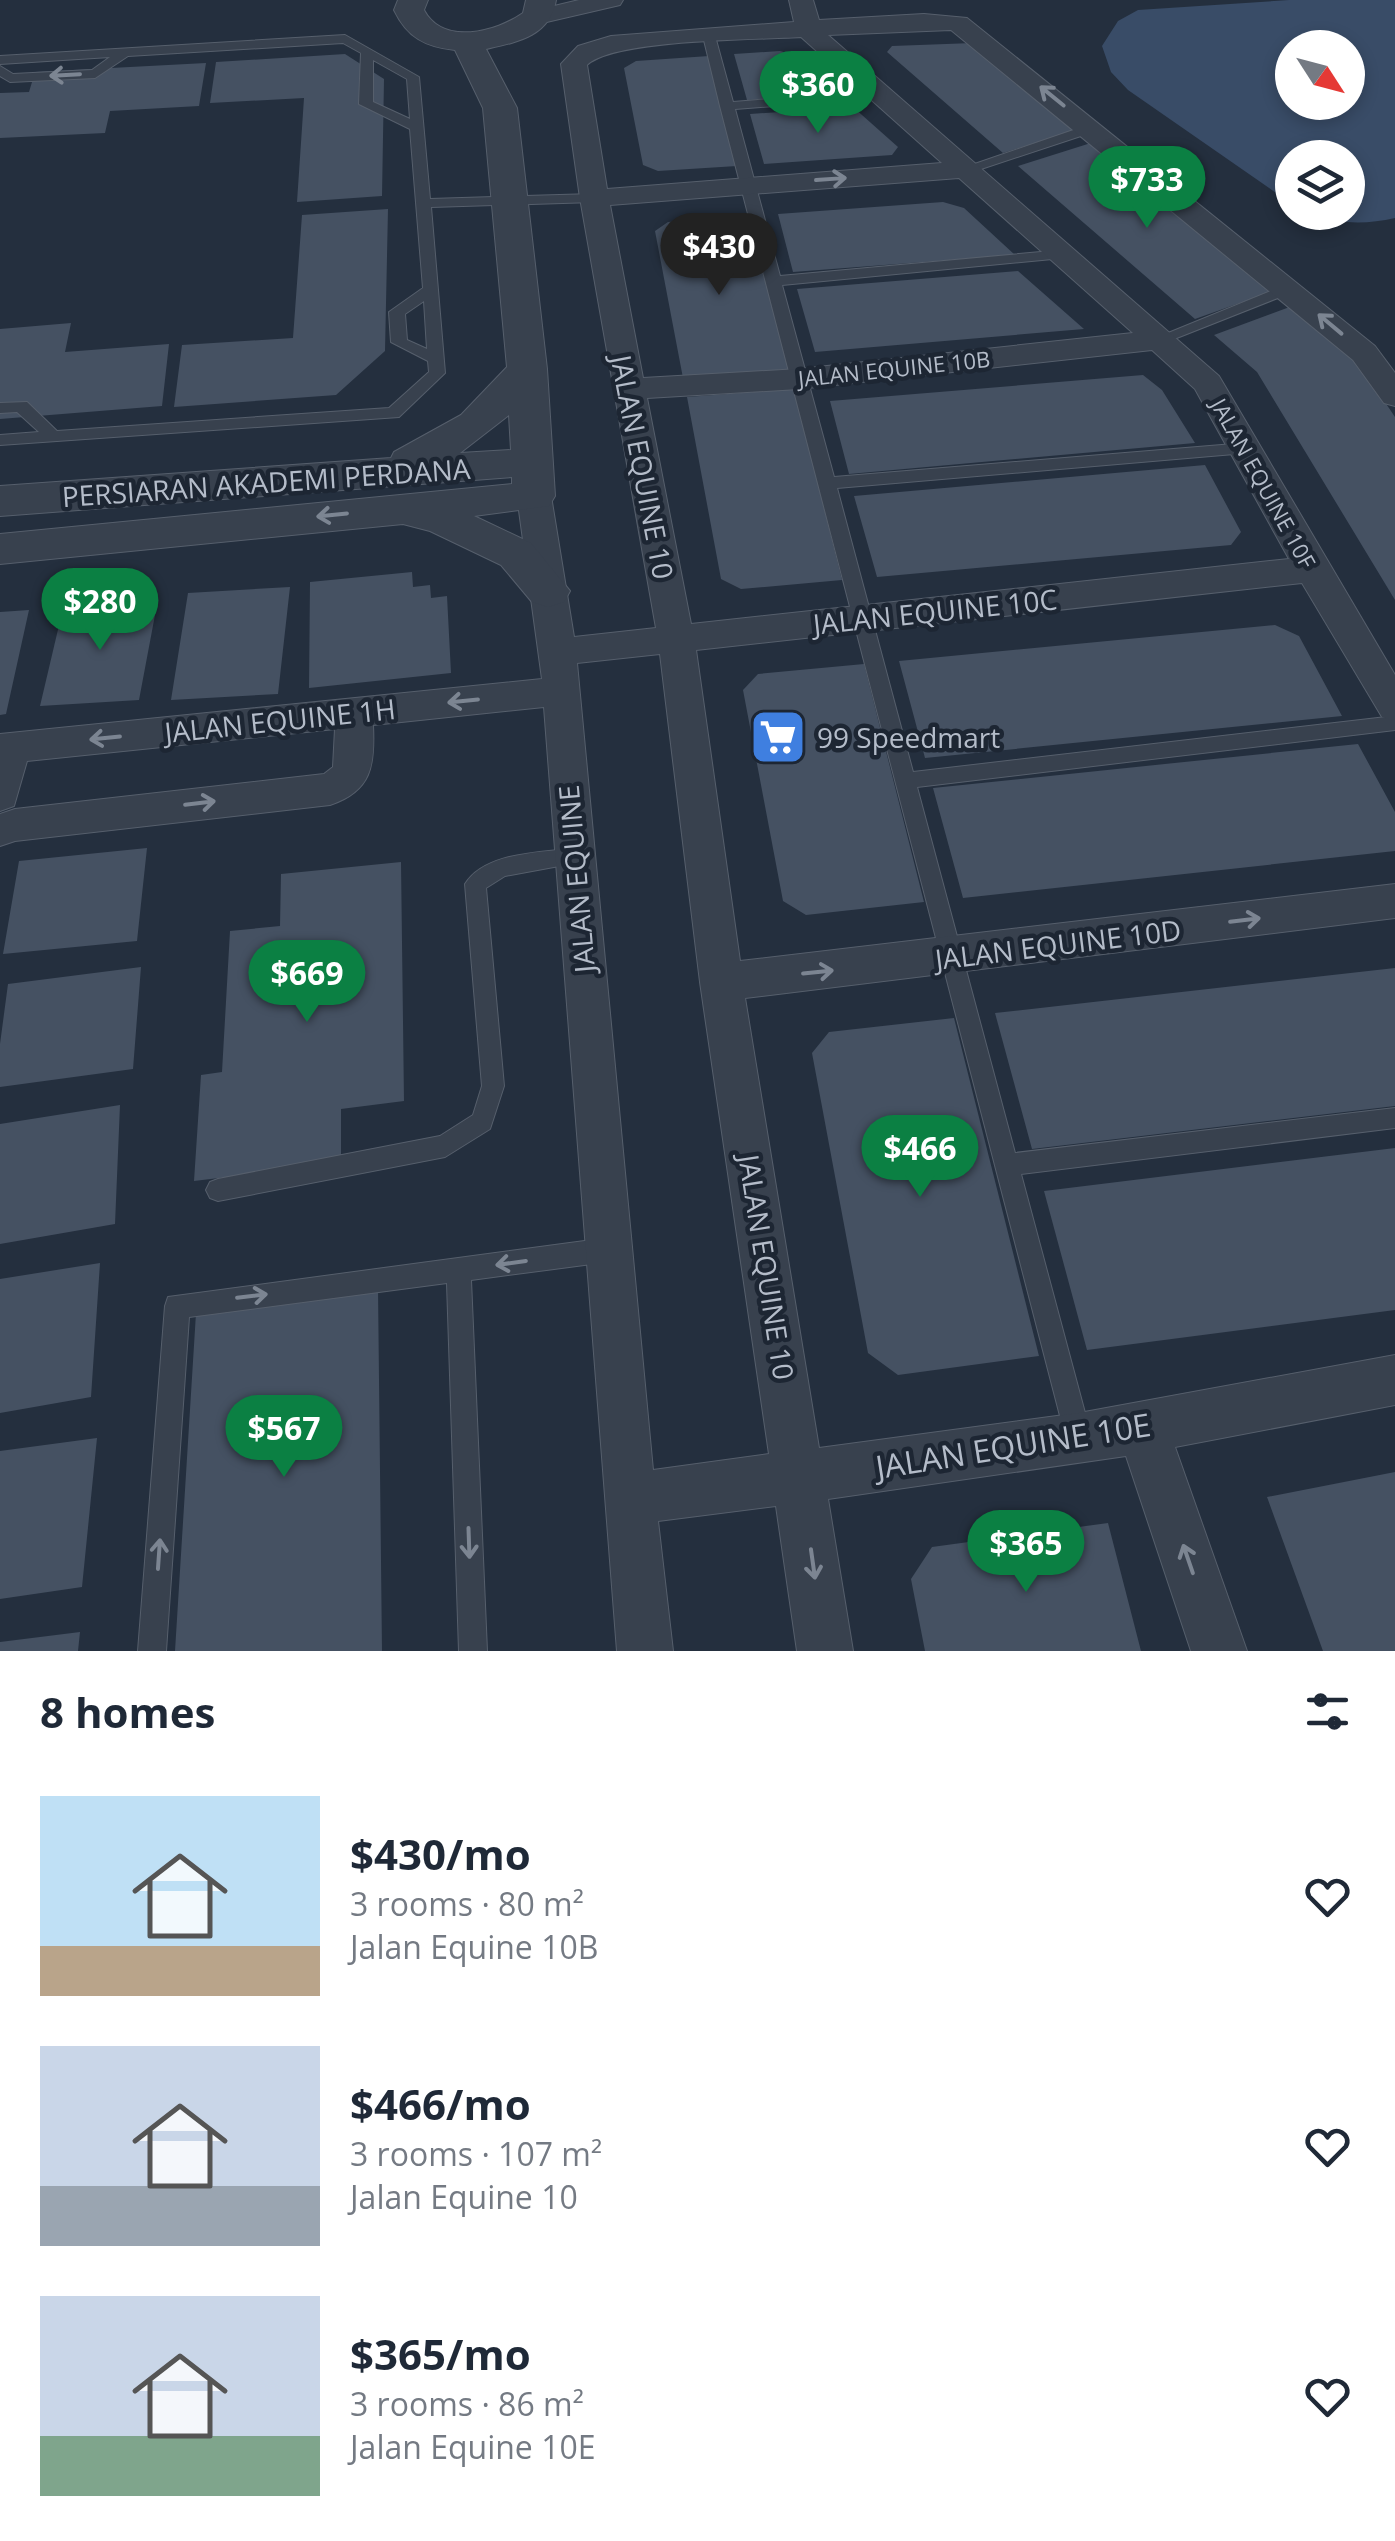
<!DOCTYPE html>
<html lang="en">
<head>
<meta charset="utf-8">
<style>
  :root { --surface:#fff; --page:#f2f2f3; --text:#1f2937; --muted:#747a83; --accent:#0b8043 }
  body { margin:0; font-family:"Open Sans",sans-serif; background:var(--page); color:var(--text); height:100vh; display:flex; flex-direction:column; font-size:38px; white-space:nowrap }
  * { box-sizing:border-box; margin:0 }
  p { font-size:32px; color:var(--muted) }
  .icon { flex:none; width:55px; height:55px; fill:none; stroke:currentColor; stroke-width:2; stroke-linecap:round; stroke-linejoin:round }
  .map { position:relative; height:1651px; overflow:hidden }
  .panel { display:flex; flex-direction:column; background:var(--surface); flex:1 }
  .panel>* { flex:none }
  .needle { width:65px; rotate:126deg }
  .controls { position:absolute; left:1275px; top:30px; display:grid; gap:20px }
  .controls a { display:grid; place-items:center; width:90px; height:90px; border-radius:50%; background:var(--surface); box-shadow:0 5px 15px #0003; font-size:50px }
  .price { position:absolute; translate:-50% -85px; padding:0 22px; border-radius:35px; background:var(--accent); color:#fff; font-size:32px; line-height:65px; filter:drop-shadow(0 2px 5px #0008) }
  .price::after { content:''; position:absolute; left:50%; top:60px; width:30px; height:22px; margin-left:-15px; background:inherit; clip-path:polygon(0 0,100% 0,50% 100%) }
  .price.active { background:#222; color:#fff }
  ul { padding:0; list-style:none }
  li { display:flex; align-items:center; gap:30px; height:250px; padding:0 40px }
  li span { display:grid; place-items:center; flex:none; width:280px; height:200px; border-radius:0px; color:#555 }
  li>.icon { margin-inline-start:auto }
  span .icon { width:120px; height:120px; fill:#fffc; stroke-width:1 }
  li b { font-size:42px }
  h2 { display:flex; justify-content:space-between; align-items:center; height:120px; padding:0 40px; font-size:42px }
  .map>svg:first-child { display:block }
  .water { fill:#394c67; fill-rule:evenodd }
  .building { fill:#455162 }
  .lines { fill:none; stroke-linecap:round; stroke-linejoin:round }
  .service-casing { stroke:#565f6c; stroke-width:2 }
  .minor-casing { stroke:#565f6c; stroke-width:2 }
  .tertiary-casing { stroke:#565f6c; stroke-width:2 }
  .service { fill:#38414e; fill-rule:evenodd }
  .minor { fill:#38414e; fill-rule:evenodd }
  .tertiary { fill:#38414e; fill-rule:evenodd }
  .oneway { stroke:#7c8592 }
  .labels { text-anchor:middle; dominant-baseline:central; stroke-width:9; stroke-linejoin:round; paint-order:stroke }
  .far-street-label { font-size:22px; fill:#b4bcc9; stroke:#1d2633 }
  .street-label { font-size:28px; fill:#b4bcc9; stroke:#1d2633 }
  .poi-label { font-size:28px; fill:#b4bcc9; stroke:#1d2633; text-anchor:start }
  .near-street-label { font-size:32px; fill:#b4bcc9; stroke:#1d2633 }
</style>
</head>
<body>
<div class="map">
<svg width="1395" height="1651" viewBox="0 0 1395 1651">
  <rect width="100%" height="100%" fill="#242f3e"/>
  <!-- water -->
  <path class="water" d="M1289,0H1395V218C1364,225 1337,224 1307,213L1348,212V158H1292V204L1128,90L1111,72L1102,46L1118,21L1138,10ZM1292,48H1348V102H1292Z"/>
  <!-- building -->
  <path class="building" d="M973,43L1079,129L1003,153L887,52L892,46Z
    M780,51L798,56L839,94L747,100L734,54Z
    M345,54L384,79L382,196L297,202L304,98L210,103L216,62Z
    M709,56L737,166L658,171L643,165L624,68L636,61Z
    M206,63L199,106L110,111L105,133L0,138V93L29,92L35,72Z
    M853,107L898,147L892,155L764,164L750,114Z
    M1094,142L1276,290L1195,319L1018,166Z
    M943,202L964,208L1015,255L793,272L778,214Z
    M388,209L385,351L336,395L174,407L182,345L293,338L302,215Z
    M750,216L789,369L683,378L655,231L668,222Z
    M1018,271L1084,329L815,352L797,289Z
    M1295,305L1350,350L1395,417V600L1257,372L1214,335Z
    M71,323L65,352L169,344L162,406L0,419V329Z
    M1143,375L1162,390L1195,443L849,474L830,401Z
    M794,389L842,580L741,589L721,579L687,397Z
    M1205,465L1241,532L1231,545L877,577L854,496Z
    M412,572L413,587L430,585L431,598L447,596L451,673L309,688L310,582Z
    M290,587L278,694L171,700L188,593Z
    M158,599L139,700L40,706L64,604Z
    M29,610L6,714L0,715V612Z
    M1275,625L1299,636L1342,716L925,758L899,661Z
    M864,664L924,902L806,915L783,901L743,690L758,674Z
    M1358,744L1395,812V851L963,898L933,788Z
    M147,848L137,941L3,954L19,861Z
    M401,862L404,1101L341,1109V1163L194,1181L201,1075L222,1072L230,931L280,926L281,874Z
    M141,967L133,1069L0,1087V1044L8,984Z
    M1395,968V1106L1032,1149L995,1013Z
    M954,1018L1039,1356L898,1375L868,1353L812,1053L829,1032Z
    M120,1105L115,1224L0,1244V1124Z
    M1395,1148V1310L1087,1350L1044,1191Z
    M100,1263L91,1397L0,1413V1279Z
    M378,1288L382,1651H175L196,1313Z
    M97,1438L82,1587L0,1599V1451Z
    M1395,1472V1651H1323L1267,1497Z
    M1108,1523L1141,1651H925L911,1579L932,1547Z
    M80,1632L78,1651H0V1642Z"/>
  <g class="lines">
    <!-- service casing -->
    <g class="service-casing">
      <path id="service" d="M709,32L715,36L733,102L882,90L889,94L882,98L735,109L780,276L1063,250L1070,254L1063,258L782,285L834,477L1246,443L1254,448L1246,453L837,488L913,772L1395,716V730L917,787L1015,1153L1395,1108V1128L1021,1174L1092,1439L1088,1448L1079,1452L1070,1448L1066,1439L720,106L703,36Z
        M345,35L419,77L430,199L594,194L601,198L594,202L431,207L445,373L399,417L0,445V435L39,432L17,412L0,413V403L27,402L57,431L389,408L429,372L428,361L391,342L389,312L423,288L410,129L359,104L361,53L343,43L128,56L95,78L10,82L0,76V66L13,74L92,70L110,57L0,64V56ZM373,60L407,79L410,119L373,102ZM424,301L427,349L407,340L405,314Z
        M1091,124L1098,128L1096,131L972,172L960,169Z
        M1288,284L1293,286V292L1164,343L1159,345L1151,340Z
        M574,848L581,850L584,856L581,862L505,876L486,888L504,1086L490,1129L445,1157L218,1201L210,1198L206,1190L210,1182L218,1179L440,1136L473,1115L482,1086L465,884C485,852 540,853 574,848Z
        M607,1238L615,1242L619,1250L615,1258L607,1262L471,1280L487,1651H459L447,1283L189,1317L166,1651H138L165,1306L168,1297Z"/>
    </g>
    <!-- minor casing -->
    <g class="minor-casing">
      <path id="minor" d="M579,0H623L620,5L538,24L526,17L529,12Z
        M789,0H813L819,20L924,14L967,18L1375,346L1395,373V406L1384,403L1353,360L951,30L828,35L1219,376L1395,675V721L1382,717L1302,583L696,650L740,961L1395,884V918L745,998L819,1448L1079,1413L1395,1355V1405L1175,1447L1247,1651H1191L1126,1456L828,1499L853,1651H797L776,1506L658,1521L673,1651H617L544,707L373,725C375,765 372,791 330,805L15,841L0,846V814L15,809L324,774L333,767L335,729L27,761L14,806L0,811V734L542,679L517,496L522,488L534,484L546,488L551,496L574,637L656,628L580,198L561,64L578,46L611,36L794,22ZM801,37L942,163L607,189L587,65C614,39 757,40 801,37ZM959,178L1133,333L799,369L643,378L610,205ZM1152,350L1195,389L1289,559L691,624L647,398L799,389ZM660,654L700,982L769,1454L653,1470L577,663Z"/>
    </g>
    <!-- tertiary casing -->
    <g class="tertiary-casing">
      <path id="tertiary" d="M398,0H428L424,10C443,46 496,32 523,13L526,0H556C550,36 518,42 486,49L517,108L547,369L555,496L549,506L474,516L531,543L570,591L564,602L548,607L532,602L501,565L430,531L403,524L0,564V534L512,484V477L0,516V486L391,458L394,452L461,415L507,367L483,108L455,50C425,47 407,37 394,10ZM509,415L511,450L460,453Z"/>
    </g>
    <!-- service -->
    <use href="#service" class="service"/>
    <!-- minor -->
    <use href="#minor" class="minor"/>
    <!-- tertiary -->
    <use href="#tertiary" class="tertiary"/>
  </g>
  <!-- one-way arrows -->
  <defs><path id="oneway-shaft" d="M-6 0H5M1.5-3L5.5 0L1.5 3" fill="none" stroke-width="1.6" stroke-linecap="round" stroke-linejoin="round" transform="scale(2.5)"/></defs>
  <g class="oneway">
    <use href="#oneway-shaft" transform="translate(65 75) rotate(177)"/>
    <use href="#oneway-shaft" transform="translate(1052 96) rotate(-141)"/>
    <use href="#oneway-shaft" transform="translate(831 179) rotate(-4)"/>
    <use href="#oneway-shaft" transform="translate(1330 324) rotate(-140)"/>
    <use href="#oneway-shaft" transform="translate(332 515) rotate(174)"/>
    <use href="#oneway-shaft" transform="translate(463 701) rotate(174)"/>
    <use href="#oneway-shaft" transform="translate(105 738) rotate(174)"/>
    <use href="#oneway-shaft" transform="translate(200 803) rotate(-7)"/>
    <use href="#oneway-shaft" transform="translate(1245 920) rotate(-7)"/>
    <use href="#oneway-shaft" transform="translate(818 972) rotate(-6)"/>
    <use href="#oneway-shaft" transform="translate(511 1263) rotate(172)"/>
    <use href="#oneway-shaft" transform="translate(252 1296) rotate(-7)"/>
    <use href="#oneway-shaft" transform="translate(469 1543) rotate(88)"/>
    <use href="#oneway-shaft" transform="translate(159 1554) rotate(-86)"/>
    <use href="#oneway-shaft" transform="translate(1188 1559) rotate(-109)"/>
    <use href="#oneway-shaft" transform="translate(813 1564) rotate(82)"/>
  </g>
  <!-- icons -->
  <defs>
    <g id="supermarket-square" transform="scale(2.875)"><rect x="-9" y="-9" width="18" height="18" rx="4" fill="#3f7fe0" stroke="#1d2633"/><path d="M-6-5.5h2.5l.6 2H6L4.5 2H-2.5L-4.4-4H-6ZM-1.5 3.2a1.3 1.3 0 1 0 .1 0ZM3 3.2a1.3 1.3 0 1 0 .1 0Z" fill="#fff"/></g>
  </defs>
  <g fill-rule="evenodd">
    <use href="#supermarket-square" x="778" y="737"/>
  </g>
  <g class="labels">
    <!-- far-street labels -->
    <g class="far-street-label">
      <text transform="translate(894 368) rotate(-6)">JALAN EQUINE 10B</text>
      <text transform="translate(1264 483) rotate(61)">JALAN EQUINE 10F</text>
    </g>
    <!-- street labels -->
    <g class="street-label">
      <text transform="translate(643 467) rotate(79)">JALAN EQUINE 10</text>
      <text transform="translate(266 482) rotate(-4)">PERSIARAN AKADEMI PERDANA</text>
      <text transform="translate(935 611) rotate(-6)">JALAN EQUINE 10C</text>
      <text transform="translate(280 720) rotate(-6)">JALAN EQUINE 1H</text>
      <text transform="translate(576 879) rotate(-95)">JALAN EQUINE</text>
      <text transform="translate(1058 944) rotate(-7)">JALAN EQUINE 10D</text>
      <text transform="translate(767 1267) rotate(81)">JALAN EQUINE 10</text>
    </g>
    <!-- poi labels -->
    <g class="poi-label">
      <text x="817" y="737">99 Speedmart</text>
    </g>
    <!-- near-street labels -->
    <g class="near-street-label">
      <text transform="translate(1013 1445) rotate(-9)">JALAN EQUINE 10E</text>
    </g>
  </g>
</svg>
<div class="controls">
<a><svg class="needle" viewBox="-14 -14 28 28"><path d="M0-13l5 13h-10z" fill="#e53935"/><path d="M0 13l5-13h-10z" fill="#747a83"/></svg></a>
<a><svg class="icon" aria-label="layers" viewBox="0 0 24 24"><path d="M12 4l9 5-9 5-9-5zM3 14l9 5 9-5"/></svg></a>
</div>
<b class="price" style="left:818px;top:136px">$360</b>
<b class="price" style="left:1147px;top:231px">$733</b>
<b class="price active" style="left:719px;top:298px">$430</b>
<b class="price" style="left:100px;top:653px">$280</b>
<b class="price" style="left:307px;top:1025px">$669</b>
<b class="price" style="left:920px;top:1200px">$466</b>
<b class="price" style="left:284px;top:1480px">$567</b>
<b class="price" style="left:1026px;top:1595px">$365</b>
</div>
<section class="panel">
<h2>8 homes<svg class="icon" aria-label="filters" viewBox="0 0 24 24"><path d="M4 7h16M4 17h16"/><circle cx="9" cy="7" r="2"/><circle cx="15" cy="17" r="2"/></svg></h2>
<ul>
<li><span style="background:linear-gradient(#bfe0f5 75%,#b9a48a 0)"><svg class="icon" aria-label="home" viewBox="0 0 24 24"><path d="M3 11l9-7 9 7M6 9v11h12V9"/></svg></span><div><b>$430/mo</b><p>3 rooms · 80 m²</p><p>Jalan Equine 10B</p></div><svg class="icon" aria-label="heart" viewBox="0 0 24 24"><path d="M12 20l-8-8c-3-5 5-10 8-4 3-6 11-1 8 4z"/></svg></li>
<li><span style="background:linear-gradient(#c9d6e8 70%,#9aa5b1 0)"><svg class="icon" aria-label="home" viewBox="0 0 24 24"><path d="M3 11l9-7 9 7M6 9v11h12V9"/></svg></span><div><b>$466/mo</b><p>3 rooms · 107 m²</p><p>Jalan Equine 10</p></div><svg class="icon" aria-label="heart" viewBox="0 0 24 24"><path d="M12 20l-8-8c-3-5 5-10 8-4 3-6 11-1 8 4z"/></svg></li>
<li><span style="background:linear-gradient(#c9d6e8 70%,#7fa58c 0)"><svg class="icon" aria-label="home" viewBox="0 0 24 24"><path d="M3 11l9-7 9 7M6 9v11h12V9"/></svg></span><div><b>$365/mo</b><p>3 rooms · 86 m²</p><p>Jalan Equine 10E</p></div><svg class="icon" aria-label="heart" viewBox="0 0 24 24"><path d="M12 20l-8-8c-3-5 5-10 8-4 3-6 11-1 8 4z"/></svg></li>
</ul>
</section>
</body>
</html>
